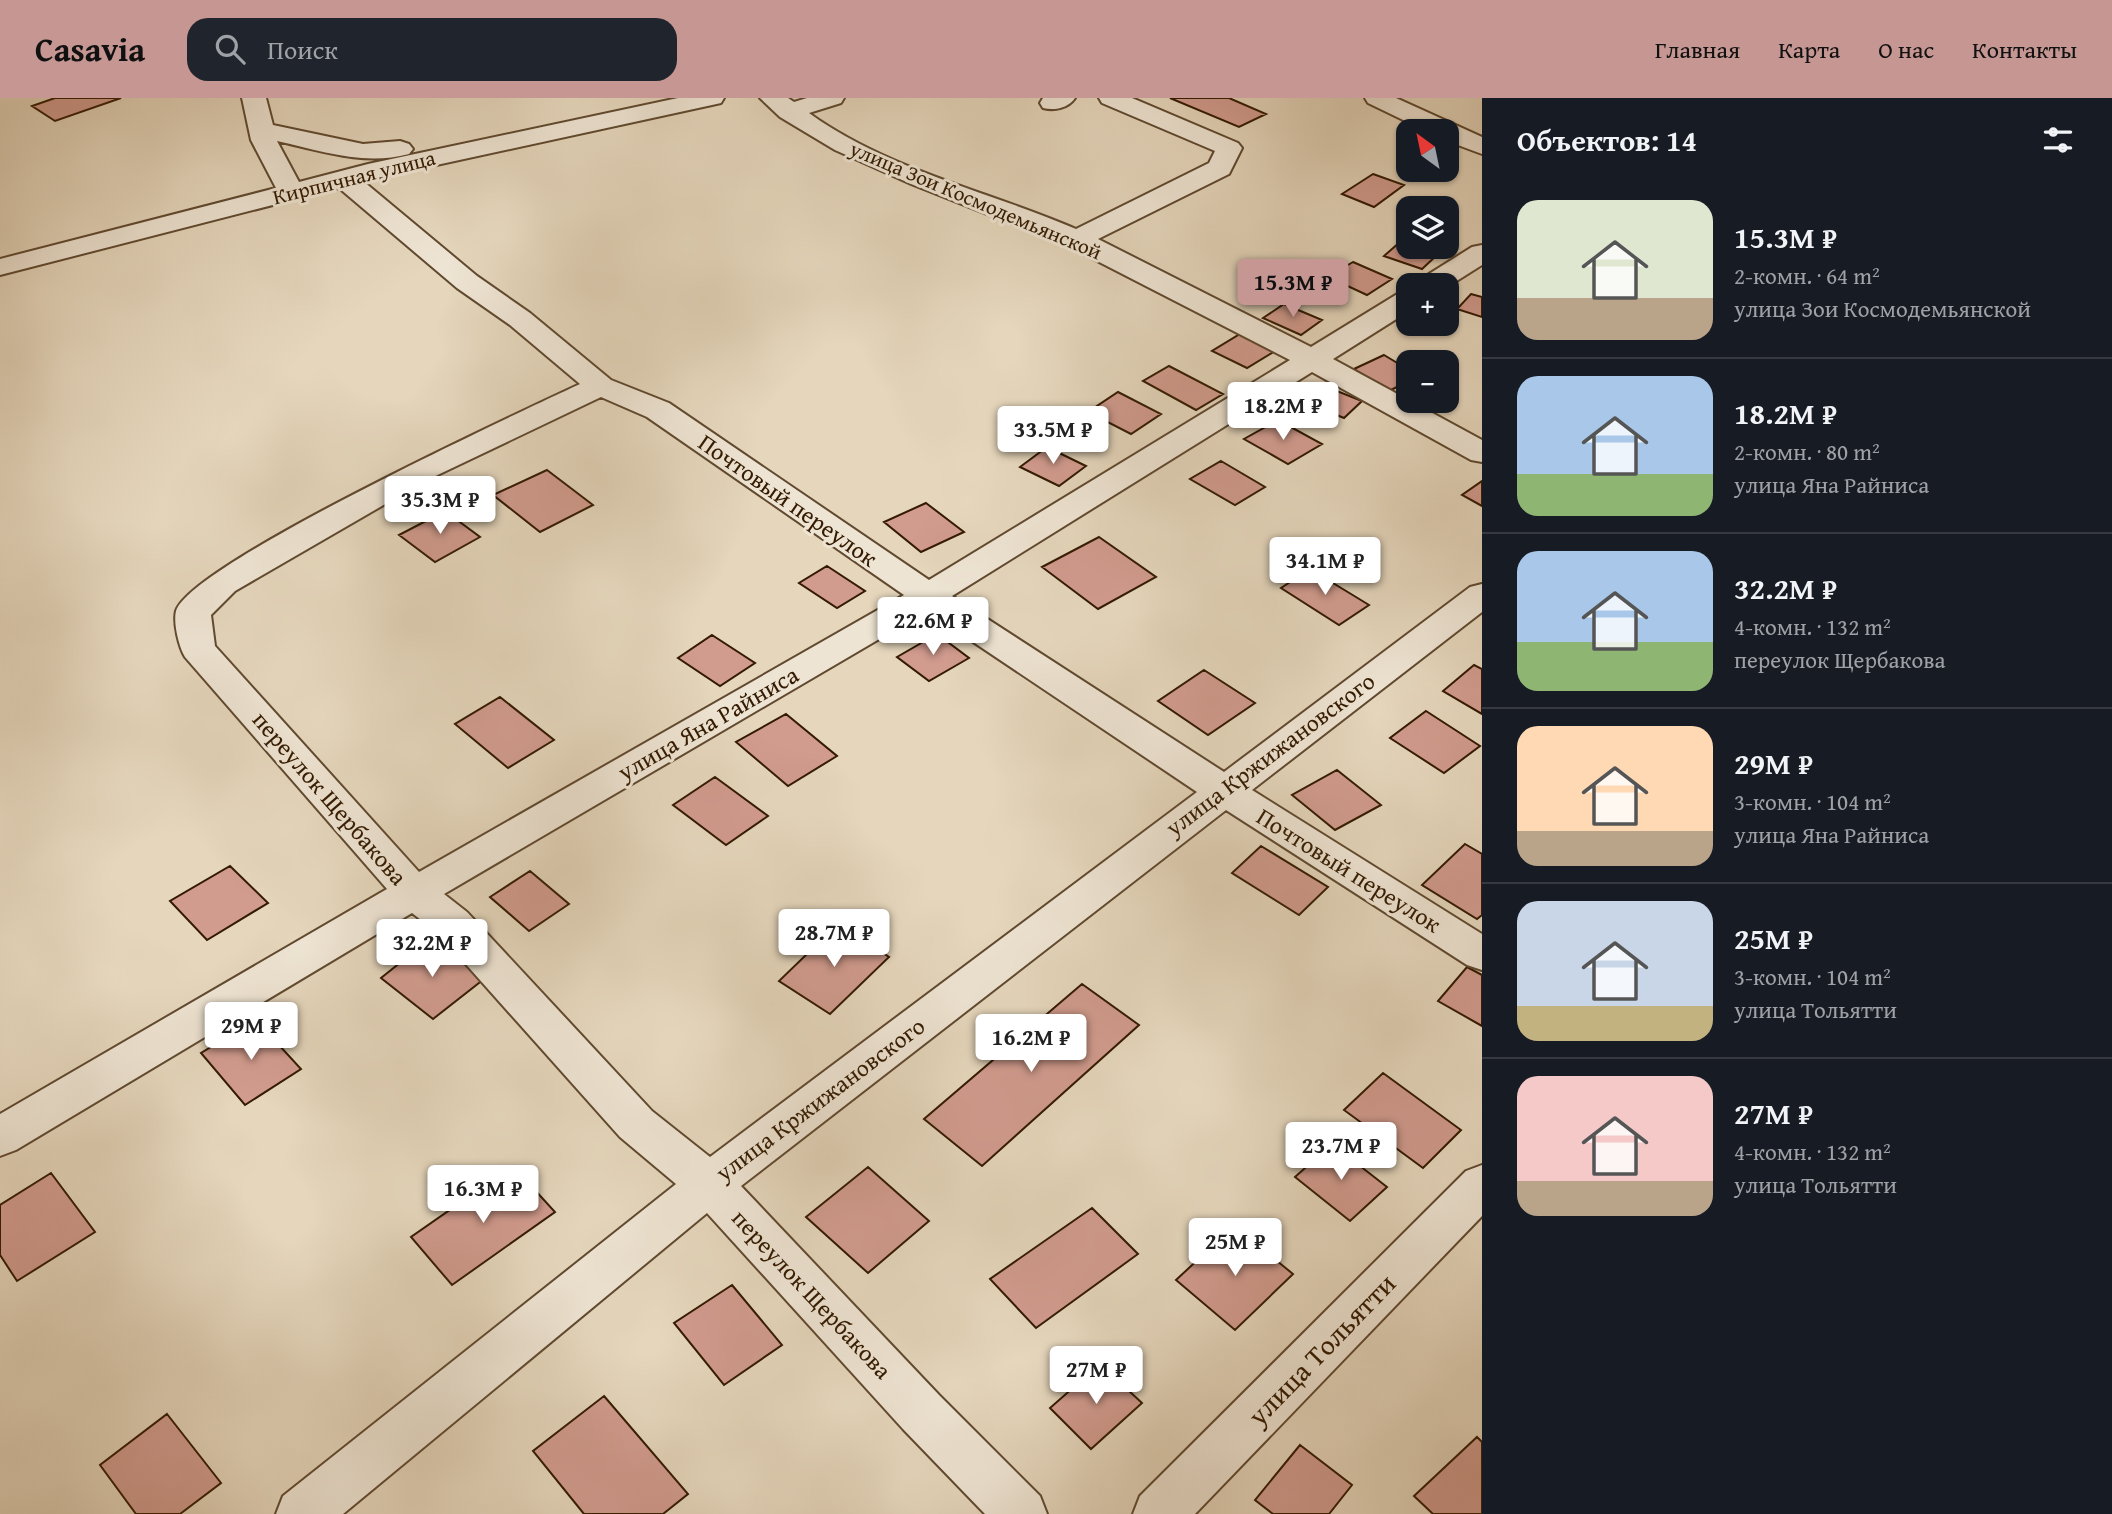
<!DOCTYPE html>
<html lang="ru">
<head>
<meta charset="utf-8">
<style>
  :root { --surface:#171b24; --page:#20242c; --text:#f1f3f6; --muted:#9ea1a6; --line:#363941; --accent:#c59692 }
  body { margin:0; font-family:"Gentium Book Plus",serif; background:var(--page); color:var(--text); height:100vh; display:flex; flex-direction:column; font-size:26px; white-space:nowrap }
  * { box-sizing:border-box; margin:0 }
  p { font-size:23px; color:var(--muted) }
  .icon { flex:none; width:38px; height:38px; fill:none; stroke:currentColor; stroke-width:2; stroke-linecap:round; stroke-linejoin:round }
  .map { position:relative; flex:1; overflow:hidden }
  .panel { display:flex; flex-direction:column; background:var(--surface); width:630px }
  .panel>* { flex:none }
  .needle { width:46px; rotate:327deg }
  .buttons { position:absolute; left:1396px; top:21px; display:grid; gap:14px }
  .buttons a { display:grid; place-items:center; width:63px; height:63px; border-radius:14px; background:var(--surface); box-shadow:0 2px 5px #0004; font-size:35px }
  .price { position:absolute; translate:-50% -60px; padding:0 16px; border-radius:7px; background:#fff; color:#222; font-size:23px; line-height:46px; filter:drop-shadow(0 2px 4px #0008) }
  .price::after { content:''; position:absolute; left:50%; top:42px; width:21px; height:16px; margin-left:-10px; background:inherit; clip-path:polygon(0 0,100% 0,50% 100%) }
  .price.active { background:var(--accent); color:#111 }
  ul { padding:0; list-style:none }
  li { display:flex; align-items:center; gap:21px; height:175px; padding:0 35px }
  li+li { border-top:2px solid var(--line) }
  li span { display:grid; place-items:center; flex:none; width:196px; height:140px; border-radius:21px; color:#555 }
  li>.icon { margin-inline-start:auto }
  span .icon { width:84px; height:84px; fill:#fffc; stroke-width:1 }
  li b { font-size:30px }
  h2 { display:flex; justify-content:space-between; align-items:center; height:84px; padding:0 35px; font-size:30px }
  header { display:flex; align-items:center; gap:42px; box-sizing:border-box; height:98px; padding:0 35px; background:var(--accent); color:#111 }
  header strong { font-size:33px }
  nav { display:flex; gap:38px; margin-inline-start:auto; font-size:24px }
  .search { width:490px; height:63px; background:var(--page); display:flex; align-items:center; gap:18px; box-sizing:border-box; padding:0 24px; border-radius:21px; color:var(--muted); font-size:26px }
  main { display:flex; flex:1; min-height:0 }
  .map>svg:first-child { display:block }
  .building { fill:#d19b8e; stroke:#331a00; stroke-width:2 }
  .lines { fill:none; stroke-linecap:round; stroke-linejoin:round }
  .minor-casing { stroke:#60492f; stroke-width:4 }
  .minor { fill:#eee4d3; fill-rule:evenodd }
  .labels { text-anchor:middle; dominant-baseline:central; stroke-width:6; stroke-linejoin:round; paint-order:stroke }
  .far-street-label { font-size:21px; fill:#331a00; stroke:#eee4d3 }
  .street-label { font-size:24px; fill:#331a00; stroke:#eee4d3 }
  .near-street-label { font-size:28px; fill:#331a00; stroke:#eee4d3 }
</style>
</head>
<body>
<header>
<strong>Casavia</strong>
<div class="search"><svg class="icon" aria-label="search" viewBox="0 0 24 24"><circle cx="10" cy="10" r="6"/><path d="M15 15l6 6"/></svg>Поиск</div>
<nav><a>Главная</a><a>Карта</a><a>О нас</a><a>Контакты</a></nav>
</header>
<main>
<div class="map">
<svg width="1482" height="1416" viewBox="0 0 1482 1416">
  <rect width="100%" height="100%" fill="#e5d6bc"/>
  <filter id="stains"><feTurbulence type="fractalNoise" baseFrequency=".00286" numOctaves="4"/><feColorMatrix values="0 0 0 0 .2 0 0 0 0 .09 0 0 0 0 .02 0 0 0 .5 -.17"/></filter>
  <radialGradient id="worn" r=".72"><stop offset=".6" stop-color="#630" stop-opacity="0"/><stop offset="1" stop-color="#630" stop-opacity=".3"/></radialGradient>
  <!-- building -->
  <path class="building" d="M55,0H121L55,23L32,8Z
    M1170,0H1229L1266,16L1239,29Z
    M1373,76L1404,87L1374,109L1342,96Z
    M1400,144L1409,149L1437,157L1422,171L1384,158Z
    M1353,164L1392,181L1367,197L1328,179Z
    M1471,196L1482,199V219L1457,211Z
    M1284,206L1322,222L1301,237L1263,220Z
    M1240,236L1275,253L1247,270L1212,253Z
    M1384,257L1409,272V283L1389,293L1354,271Z
    M1169,268L1223,296L1196,312L1143,283Z
    M1322,287L1362,303L1344,320L1302,303Z
    M1118,294L1161,316L1131,336L1088,314Z
    M1278,322L1322,346L1288,366L1244,341Z
    M1047,349L1086,368L1059,388L1020,369Z
    M1221,363L1265,389L1235,407L1190,381Z
    M547,372L593,407L540,434L493,397Z
    M1482,383V408L1462,397Z
    M926,405L964,434L921,454L884,424Z
    M445,413L480,439L435,464L399,437Z
    M1099,439L1156,479L1098,511L1042,469Z
    M827,468L865,493L837,510L799,485Z
    M1310,471L1369,507L1339,527L1281,490Z
    M937,536L969,560L929,583L897,559Z
    M712,537L755,565L720,588L678,560Z
    M1474,567L1482,571V616L1443,593Z
    M1204,572L1255,605L1208,637L1158,603Z
    M500,599L554,642L508,670L455,626Z
    M1426,613L1480,648L1444,675L1390,640Z
    M786,616L837,658L788,688L736,644Z
    M1337,672L1381,707L1335,732L1292,697Z
    M715,679L768,718L726,747L673,707Z
    M1465,746L1482,756V817L1477,821L1422,787Z
    M1261,748L1328,789L1299,817L1232,775Z
    M230,768L268,805L207,842L170,803Z
    M530,773L569,806L529,833L490,799Z
    M838,826L889,859L830,916L779,883Z
    M431,840L484,881L433,921L381,880Z
    M1467,869L1482,877V928L1438,903Z
    M1082,886L1139,927L982,1068L924,1021Z
    M256,922L301,971L245,1007L201,955Z
    M1383,975L1461,1032L1423,1070L1344,1012Z
    M1332,1046L1387,1089L1350,1123L1295,1079Z
    M513,1068L555,1114L452,1187L411,1139Z
    M868,1069L929,1123L868,1175L806,1119Z
    M51,1075L95,1134L17,1183L0,1157V1107Z
    M1092,1110L1138,1156L1036,1230L990,1181Z
    M1234,1128L1293,1176L1235,1232L1176,1182Z
    M732,1187L782,1247L724,1287L674,1225Z
    M1100,1266L1142,1305L1091,1351L1050,1310Z
    M604,1298L688,1396L663,1416H584L533,1353Z
    M167,1316L221,1385L180,1416H136L100,1367Z
    M1477,1339L1482,1344V1416H1433L1414,1398Z
    M1300,1347L1352,1387L1329,1416H1273L1255,1402Z"/>
  <g class="lines">
    <!-- minor casing -->
    <g class="minor-casing">
      <path id="minor" d="M242,0H266L273,27L363,46L400,43L409,46L413,51L409,56C364,68 321,53 277,43L299,84L368,66L678,0H724L721,5L712,7L363,83L477,178L530,215L611,282L669,305L929,482L1290,262L1068,148L911,86L835,52L780,19L760,0H788L794,4L807,0H844L841,5L809,15C888,72 988,93 1076,131L1209,65L1215,53L1102,5L1099,0H1132L1238,45L1242,50L1229,76L1098,141L1311,249L1399,195L1409,193V213L1333,261L1482,342V364L1471,362L1312,274L952,498L1224,674L1470,489L1482,486V514L1252,692L1482,836V872L1467,867L1226,712L741,1088L939,1297L1040,1398L1047,1416H985L903,1331L707,1115L343,1416H276L283,1398L676,1086L620,1039L439,836L412,815L16,1052L0,1058V1016L387,791L185,559C179,549 173,525 176,513C191,466 520,314 580,286L510,227L457,190L339,90L0,177V161L276,90L251,42ZM601,299L647,319L904,497L419,774L215,548L211,517L235,493L425,383ZM927,513L1197,694L710,1059L652,1013L467,814L444,796Z
        M1043,0H1075C1068,10 1055,13 1043,10L1040,5Z
        M1365,0H1396L1482,39V56L1447,43V33H1426L1368,5Z
        M1482,147V167L1447,189L1417,187L1421,181L1472,149Z
        M1482,1067V1118L1195,1416H1133L1140,1398L1466,1073Z"/>
    </g>
    <!-- minor -->
    <use href="#minor" class="minor"/>
  </g>
  <g class="labels">
    <!-- far-street labels -->
    <g class="far-street-label">
      <text transform="translate(354 79) rotate(-14)">Кирпичная улица</text>
      <text transform="translate(976 102) rotate(23)">улица Зои Космодемьянской</text>
    </g>
    <!-- street labels -->
    <g class="street-label">
      <text transform="translate(788 402) rotate(35)">Почтовый переулок</text>
      <text transform="translate(708 625) rotate(-30)">улица Яна Райниса</text>
      <text transform="translate(1270 656) rotate(-37)">улица Кржижановского</text>
      <text transform="translate(330 700) rotate(49)">переулок Щербакова</text>
      <text transform="translate(1349 772) rotate(32)">Почтовый переулок</text>
      <text transform="translate(820 1001) rotate(-37)">улица Кржижановского</text>
      <text transform="translate(812 1196) rotate(47)">переулок Щербакова</text>
    </g>
    <!-- near-street labels -->
    <g class="near-street-label">
      <text transform="translate(1321 1251) rotate(-46)">улица Тольятти</text>
    </g>
  </g>
  <rect width="100%" height="100%" filter="url(#stains)"/>
  <rect width="100%" height="100%" fill="url(#worn)"/>
</svg>
<div class="buttons">
<a><svg class="needle" viewBox="-14 -14 28 28"><path d="M0-13l5 13h-10z" fill="#e53935"/><path d="M0 13l5-13h-10z" fill="#9ea1a6"/></svg></a>
<a><svg class="icon" aria-label="layers" viewBox="0 0 24 24"><path d="M12 4l9 5-9 5-9-5zM3 14l9 5 9-5"/></svg></a>
<a>+</a>
<a>−</a>
</div>
<b class="price active" style="left:1293px;top:221px">15.3M ₽</b>
<b class="price" style="left:1283px;top:344px">18.2M ₽</b>
<b class="price" style="left:1053px;top:368px">33.5M ₽</b>
<b class="price" style="left:440px;top:438px">35.3M ₽</b>
<b class="price" style="left:1325px;top:499px">34.1M ₽</b>
<b class="price" style="left:933px;top:559px">22.6M ₽</b>
<b class="price" style="left:834px;top:871px">28.7M ₽</b>
<b class="price" style="left:432px;top:881px">32.2M ₽</b>
<b class="price" style="left:251px;top:964px">29M ₽</b>
<b class="price" style="left:1031px;top:976px">16.2M ₽</b>
<b class="price" style="left:1341px;top:1084px">23.7M ₽</b>
<b class="price" style="left:483px;top:1127px">16.3M ₽</b>
<b class="price" style="left:1235px;top:1180px">25M ₽</b>
<b class="price" style="left:1096px;top:1308px">27M ₽</b>
</div>
<section class="panel">
<h2>Объектов: 14<svg class="icon" aria-label="filters" viewBox="0 0 24 24"><path d="M4 7h16M4 17h16"/><circle cx="9" cy="7" r="2"/><circle cx="15" cy="17" r="2"/></svg></h2>
<ul>
<li><span style="background:linear-gradient(#dfe7d0 70%,#b9a48a 0)"><svg class="icon" aria-label="home" viewBox="0 0 24 24"><path d="M3 11l9-7 9 7M6 9v11h12V9"/></svg></span><div><b>15.3M ₽</b><p>2-комн. · 64 m²</p><p>улица Зои Космодемьянской</p></div></li>
<li><span style="background:linear-gradient(#a9c7e8 70%,#8fb573 0)"><svg class="icon" aria-label="home" viewBox="0 0 24 24"><path d="M3 11l9-7 9 7M6 9v11h12V9"/></svg></span><div><b>18.2M ₽</b><p>2-комн. · 80 m²</p><p>улица Яна Райниса</p></div></li>
<li><span style="background:linear-gradient(#a9c7e8 65%,#8fb573 0)"><svg class="icon" aria-label="home" viewBox="0 0 24 24"><path d="M3 11l9-7 9 7M6 9v11h12V9"/></svg></span><div><b>32.2M ₽</b><p>4-комн. · 132 m²</p><p>переулок Щербакова</p></div></li>
<li><span style="background:linear-gradient(#ffd9b3 75%,#b9a48a 0)"><svg class="icon" aria-label="home" viewBox="0 0 24 24"><path d="M3 11l9-7 9 7M6 9v11h12V9"/></svg></span><div><b>29M ₽</b><p>3-комн. · 104 m²</p><p>улица Яна Райниса</p></div></li>
<li><span style="background:linear-gradient(#c9d6e8 75%,#c2b280 0)"><svg class="icon" aria-label="home" viewBox="0 0 24 24"><path d="M3 11l9-7 9 7M6 9v11h12V9"/></svg></span><div><b>25M ₽</b><p>3-комн. · 104 m²</p><p>улица Тольятти</p></div></li>
<li><span style="background:linear-gradient(#f6c9c9 75%,#b9a48a 0)"><svg class="icon" aria-label="home" viewBox="0 0 24 24"><path d="M3 11l9-7 9 7M6 9v11h12V9"/></svg></span><div><b>27M ₽</b><p>4-комн. · 132 m²</p><p>улица Тольятти</p></div></li>
</ul>
</section>
</main>
</body>
</html>
